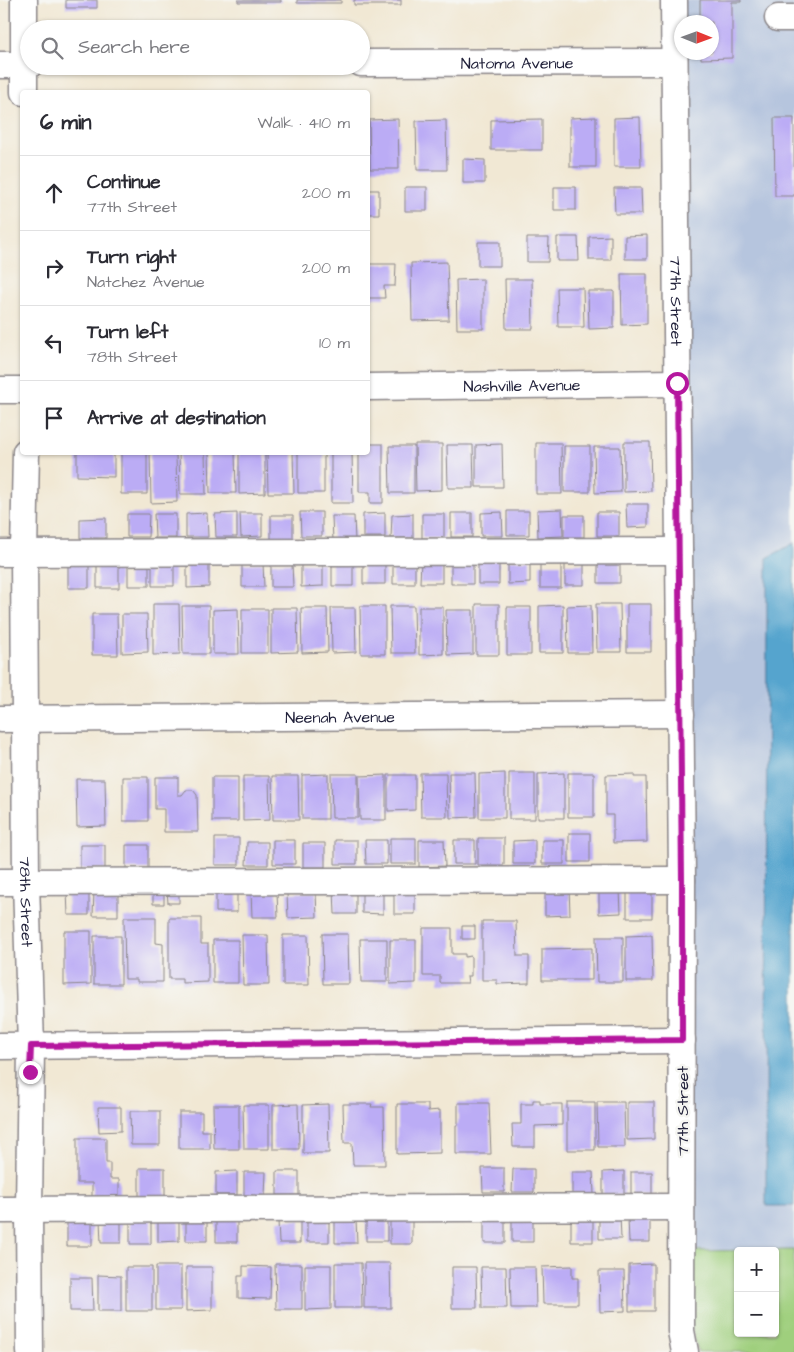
<!DOCTYPE html>
<meta charset="utf-8">
<style>
:root{--surface:#fff;--page:#f7f7f7;--text:#2b2b33;--muted:#7c7c81;--line:#e1e1e2}
body{margin:0;font-family:"Architects Daughter",sans-serif;background:var(--page);color:var(--text)}
.controls{position:absolute;right:15px;bottom:15px;display:grid;overflow:hidden;border-radius:5px;box-shadow:0 1px 4px #0004}
.controls button{width:45px;height:45px;display:grid;place-items:center;padding:0;border:0;border-bottom:1px solid var(--line);background:var(--surface);color:var(--text);font:25px sans-serif}
.compass{position:absolute;left:674px;top:15px;width:45px;height:45px;border-radius:50%;background:var(--surface);box-shadow:0 1px 4px #0004;rotate:91deg}
.stop{position:absolute;width:15px;height:15px;margin:-11px;border:4px solid #b5179e;border-radius:50%;background:#fff}
.stop.end{background:#b5179e;border-color:#fff;box-shadow:0 1px 5px #0008}
.list{margin:0;padding:0;list-style:none}
h2{display:flex;justify-content:space-between;align-items:center;height:65px;margin:0;padding:0 20px;font-size:21px}
h2 small{font-size:16px;font-weight:400;color:var(--muted)}
.list li{display:grid;grid-template-columns:32px 1fr auto;gap:15px;align-items:center;box-sizing:border-box;height:75px;padding:0 20px;border-top:1px solid var(--line)}
.list b{display:block;font-size:19px;white-space:nowrap}
.list p{margin:0;font-size:16px;white-space:nowrap;color:var(--muted)}
.list em{font-size:16px;font-style:normal;color:var(--muted)}
.icon{flex:none;width:28px;height:28px;fill:none;stroke:currentColor;stroke-width:2;stroke-linecap:round;stroke-linejoin:round}
.map{position:relative;flex:none;width:794px;height:1352px;overflow:hidden}
.search{position:absolute;background:var(--surface);box-shadow:0 1px 4px #0004;left:20px;top:20px;width:350px;height:55px;display:flex;align-items:center;gap:12px;box-sizing:border-box;padding:0 18px;border-radius:28px;color:var(--muted);font-size:19px}
.panel{position:absolute;background:var(--surface);box-shadow:0 1px 4px #0004;left:20px;top:90px;width:350px;height:365px;border-radius:5px}
.map>svg:first-child{display:block}
.industrial{fill:#b6c5de;fill-rule:evenodd}
.green{fill:#9fcf7d;stroke:#60785c;fill-rule:evenodd}
.water{fill:#54a4ce;stroke:#3b6384}
.building{fill:#bbacf5}
.lines{fill:none;stroke-linecap:round;stroke-linejoin:round}
.minor-casing{stroke:#8a8588;stroke-width:29}
.minor{stroke:#fff;stroke-width:26}
.route{stroke:#b5179e;stroke-width:6}
.labels{text-anchor:middle;stroke-width:5;stroke-linejoin:round;paint-order:stroke}
.street-label{font-size:16px;fill:#22223b;stroke:#f6f6f2}
</style>
<div class="map">
<svg width="794" height="1352" viewBox="0 0 794 1352">
<rect width="100%" height="100%" fill="#f6f6f2"/>
<filter id="ink" filterUnits="userSpaceOnUse"><feTurbulence type="fractalNoise" baseFrequency=".02" numOctaves="2"/><feDisplacementMap in="SourceGraphic" scale="10" xChannelSelector="R" yChannelSelector="G"/><feConvolveMatrix kernelMatrix="1 2 1 2 8 2 1 2 1" color-interpolation-filters="sRGB"/></filter>
<filter id="wash" filterUnits="userSpaceOnUse"><feTurbulence type="fractalNoise" baseFrequency=".0096" numOctaves="4" result="noise"/><feDisplacementMap in="SourceGraphic" scale="20" xChannelSelector="R" yChannelSelector="G"/><feGaussianBlur stdDeviation="1.12" result="paint"/><feColorMatrix in="noise" values="0 0 0 0 0 0 0 0 0 0 0 0 0 0 0 0 0 1.4 0 .05"/><feComposite in="paint" operator="in"/></filter>
<g filter="url(#wash)">
<rect width="100%" height="100%" fill="#f1e8d4"/>
<path class="industrial" d="M680,0H794V1250L689,1251ZM682,22H712V52H682Z"/>
<path class="green" d="M794,1250V1352H698L690,1321L689,1251ZM738,1251H775V1333H738Z"/>
<path class="water" d="M794,543V1206H766L767,558Z"/>
<g id="blocks">
<path class="building" d="M66,0H97V8H66Z
M238,0H281V2H238Z
M297,0H341V3H297Z
M354,0H401V5H354Z
M700,0H741V2H732V58L701,59V52H712V22H700Z
M596,117V167H570V118Z
M640,117L641,167H614V118Z
M774,118H794V196H775Z
M398,119L399,169H370L369,120Z
M542,119V150H491V120Z
M446,120L447,170H417L416,121Z
M463,159L485,160V183H463Z
M405,187H427V211H405Z
M554,187H576V210H554Z
M614,188H641L642,214H615Z
M368,190H379V214H368Z
M647,235V259H625V236Z
M611,236V260H589V237Z
M557,237H578L579,261H557Z
M527,238H549L548,262H527Z
M478,242H500V266H478Z
M447,262L449,320L412,321L411,263Z
M368,264H396L395,286H384L385,298H368Z
M621,274H647V324L622,325Z
M483,279V329H457L456,280Z
M505,279H532L533,329H506Z
M557,288H583L584,327H558Z
M588,291H614V328L589,329Z
M624,442H650L651,491L624,492Z
M536,443H561L562,494H536Z
M368,444H383V503H370V492H359V452H368Z
M415,444H442V490L416,491Z
M502,444L503,487H476V445Z
M447,445H473L474,488H448Z
M389,446H414V493H390Z
M564,446H590V492H564Z
M594,447H620L621,492L595,493Z
M77,452H114V477L77,476Z
M121,452H147V494H121Z
M150,452H176L177,502L151,503Z
M179,452H205L206,494H180Z
M209,452H235L236,493H210Z
M239,452H265V493L239,494Z
M267,452H293L294,493H268Z
M298,452H324V493H298Z
M331,452H352L353,503H331Z
M626,504H648V527L627,528Z
M562,509L563,536L538,537L537,510Z
M507,511H529V535H507Z
M300,512H322V536H301Z
M502,512L503,536H481V513Z
M597,512H619V536H597Z
M207,513L208,537H186V514Z
M237,513V537H216L215,514Z
M240,513H262V536L241,537Z
M385,513V537H363V514Z
M451,513H472V537H451Z
M127,514H149L148,537H127Z
M154,514H176V538H155Z
M413,514V538H391L392,515Z
M422,514H444V538H422Z
M271,515H293V539H271Z
M564,515H584V537H564Z
M332,516H354L355,541H333Z
M106,518V538H80V519Z
M598,559H620V583H598Z
M393,560H415V584H393Z
M421,560H442V583H420Z
M451,560H473V584H451Z
M478,560L499,561V584H478Z
M508,560H530V583L508,584Z
M363,561H385V584H363Z
M128,562H149V586H128Z
M174,562V586H152V563Z
M332,562H353V586H332Z
M263,563L264,587H242V564Z
M271,563H292L293,587H271Z
M301,563H323V586L301,587Z
M68,564H89V588H68Z
M119,564V588H97V565Z
M187,564H209V587L187,588Z
M540,564H561V588H540Z
M565,564H584V585H565Z
M153,604H179L180,654L153,655Z
M476,604H499V655H476Z
M596,604H620L621,652H597Z
M627,604H651V652H627Z
M563,605V653H539V606Z
M591,605L592,653H568L567,606Z
M182,606H209V654H183Z
M360,606H385V654H361Z
M390,606H414L415,653H391Z
M419,607H443V654L419,655Z
M507,607H531V655H507Z
M271,608H297L298,652L271,653Z
M301,608H327L328,652L302,653Z
M331,608H355L356,652L332,653Z
M238,609L239,654H213V610Z
M242,609H268V653H242Z
M446,610H473V654L447,655Z
M92,614H117L118,655H92Z
M122,614H147L148,652L122,653Z
M420,773H446L447,817H421Z
M449,773H475L476,817L450,818Z
M505,773V818H479V774Z
M509,773H535V819H509Z
M564,773V818H538V774Z
M568,773H594V817H568Z
M328,774V819H302V775Z
M331,774H358V818H332Z
M634,774V777H646L647,842L613,843V815H606V775Z
M386,775V820H360L359,776Z
M388,775H415V810L388,811Z
M243,776H269L270,820L243,821Z
M272,776H298L299,820H273Z
M123,777H148V821H123Z
M155,777H178V795H182L186,790H193L197,795L198,832H164V809H155Z
M212,777H238V821H212Z
M76,779H105L106,826L77,827Z
M569,833H590V862H569Z
M215,838H239V865H215Z
M390,838H416V864H390Z
M478,838H504V865H478Z
M273,840H295V864H273Z
M335,840H357V864H335Z
M365,840H387V864H366Z
M419,840H444L445,866L419,867Z
M454,840H475V864H454Z
M535,840V864H513V841Z
M542,840H564V864H542Z
M247,842H268V865H246Z
M303,843H325V867H303Z
M80,845H105V869H80Z
M126,845H148V869H126Z
M545,887H569L570,915L545,916Z
M216,888H237V912H216Z
M652,889V918H627V890Z
M334,890H356V914H335Z
M362,890H383V914L362,913Z
M394,890H415V914H394Z
M599,890H620L621,913L599,914Z
M67,891H89V915H68Z
M94,891H118V916H93Z
M153,891H164V904H153Z
M167,891H179V903H168Z
M251,892H277L278,917H252Z
M316,892L317,917L288,918L287,893Z
M124,917H156V943L163,944V982H137V979H125Z
M169,918H201V944H208V982L182,983V979H169Z
M482,921H516L517,956H529V983L497,984V980H482Z
M462,926H475V939H462Z
M423,928H452V954H465V957L471,956V976H467L468,983H440V976H423Z
M64,931H91V984L64,985Z
M322,934H348L349,984H323Z
M242,935H268L269,985H243Z
M283,935H308L309,985H283Z
M652,935L653,981H626V936Z
M94,936H121V984H94Z
M596,937H623V982H597Z
M360,939H387V982H361Z
M213,940H238V983H213Z
M390,940H416V983L390,984Z
M592,948V980H542V949Z
M533,1100H540V1104H562V1125L535,1126V1147H513L512,1124H521V1104H533Z
M567,1102H595V1150H567Z
M597,1102H624L625,1147H598Z
M627,1102H654V1139L627,1140Z
M458,1103H489L491,1154H456V1125H458Z
M298,1104L299,1149H273V1105Z
M328,1104L329,1153H303V1105Z
M343,1104H372L371,1107H384L385,1165H353L352,1143H344Z
M397,1104H428V1111L440,1110V1153L397,1154Z
M213,1105H239V1149H214Z
M243,1105H269V1149H244Z
M98,1107H121V1131L99,1132Z
M130,1111H160V1145H131Z
M179,1112H202V1131H210V1149H179Z
M77,1138H106V1163H110V1179H119V1199L92,1198V1183H77Z
M139,1168H165V1197H139Z
M482,1168H504V1192H483Z
M513,1169H534V1192H512Z
M237,1171V1195H216V1172Z
M277,1171H299V1195H277Z
M624,1171V1195H603V1172Z
M244,1172H266L265,1196L244,1195Z
M572,1172H593L594,1195L572,1196Z
M631,1172H652V1196L631,1195Z
M620,1215L621,1239H599V1216Z
M186,1218H207V1241H186Z
M307,1218H329V1242H307Z
M366,1218H387V1241H366Z
M593,1218V1242H571V1219Z
M628,1218H650V1242H629Z
M216,1219H237V1242H216Z
M335,1219H356L357,1243H335Z
M484,1219H505V1243H484Z
M512,1219H533V1242H512Z
M67,1220H92V1246H67Z
M100,1220H121V1243H101Z
M151,1220V1244H130V1221Z
M158,1220H179V1241L158,1242Z
M278,1220H300V1243H279Z
M390,1220H412V1244H390Z
M335,1263H361L362,1308H335Z
M364,1263H390L391,1308H364Z
M275,1264H302V1309H276Z
M654,1264V1311H629V1265Z
M305,1265H331V1309L305,1310Z
M156,1266H181V1310H156Z
M243,1266L271,1267L270,1299L238,1298V1276H243Z
M572,1266V1278H578V1304H543L542,1267Z
M126,1267H152V1311H126Z
M186,1267H212V1310L186,1311Z
M452,1267H476L477,1308H452Z
M481,1267H506L507,1308H482Z
M510,1267H535L536,1308H511Z
M599,1271H624L625,1311L600,1312Z
M98,1275L121,1276V1311H98Z
M70,1278H92L93,1311H70Z"/>
</g>
</g>
<g filter="url(#ink)">
<use href="#blocks" fill-opacity="0" stroke="#8a8588" stroke-width="1"/>
<g class="lines">
<g class="minor-casing">
<g id="minor">
<path d="M24,0V92"/>
<path id="s1" d="M674,0L682,880L681,1331L685,1352"/>
<path d="M778,18H794"/>
<path id="s2" d="M361,63L674,62"/>
<path d="M0,65H29"/>
<path id="s3" d="M368,387L677,383"/>
<path d="M0,390H22"/>
<path id="s4" d="M26,452L24,553L26,882L31,1046L29,1210L30,1352"/>
<path d="M0,553L679,551"/>
<path id="s5" d="M0,719L681,714"/>
<path d="M0,882L682,880"/>
<path d="M0,1046L682,1040"/>
<path d="M0,1210L681,1207"/>
</g>
</g>
<use href="#minor" class="minor"/>
</g>
</g>
<g class="lines" filter="url(#ink)">
<path class="route" d="M30,1072L31,1046L682,1040V880L677,383"/>
</g>
<g class="labels">
<g class="street-label">
<text dy="6" stroke="none"><textPath href="#s2" startOffset="156">Natoma Avenue</textPath></text>
<text dy="6" stroke="none"><textPath href="#s1" startOffset="301">77th Street</textPath></text>
<text dy="6" stroke="none"><textPath href="#s3" startOffset="154">Nashville Avenue</textPath></text>
<text dy="6" stroke="none"><textPath href="#s5" startOffset="340">Neenah Avenue</textPath></text>
<text dy="6" stroke="none"><textPath href="#s4" startOffset="450">78th Street</textPath></text>
<text transform="translate(682 1111) rotate(-90)" y="6">77th Street</text>
</g>
</g>
</svg>
<div class="controls">
<button>+</button>
<button>−</button>
</div>
<svg class="compass" viewBox="-18 -18 36 36"><path d="M0-13l5 13h-10z" fill="#e53935"/><path d="M0 13l5-13h-10z" fill="#7c7c81"/></svg>
<div class="stop" style="left:677px;top:383px"></div>
<div class="stop end" style="left:30px;top:1072px"></div>
<div class="search"><svg class="icon" aria-label="search" viewBox="0 0 24 24"><circle cx="10" cy="10" r="6"/><path d="M15 15l6 6"/></svg>Search here</div>
<section class="panel">
<h2>6 min<small>Walk · 410 m</small></h2>
<ul class="list">
<li><svg class="icon" aria-label="ahead" viewBox="0 0 24 24"><path d="M12 20V5M6 11l6-6 6 6"/></svg><div><b>Continue</b><p>77th Street</p></div><em>200 m</em></li>
<li><svg class="icon" aria-label="right" viewBox="0 0 24 24"><path d="M7 20v-9h11M14 6l5 5-5 5"/></svg><div><b>Turn right</b><p>Natchez Avenue</p></div><em>200 m</em></li>
<li><svg class="icon" aria-label="left" viewBox="0 0 24 24"><path d="M17 20v-9H6M10 6l-5 5 5 5"/></svg><div><b>Turn left</b><p>78th Street</p></div><em>10 m</em></li>
<li><svg class="icon" aria-label="arrive" viewBox="0 0 24 24"><path d="M6 21V4h12l-3 4 3 4H6"/></svg><div><b>Arrive at destination</b></div></li>
</ul>
</section>
</div>
